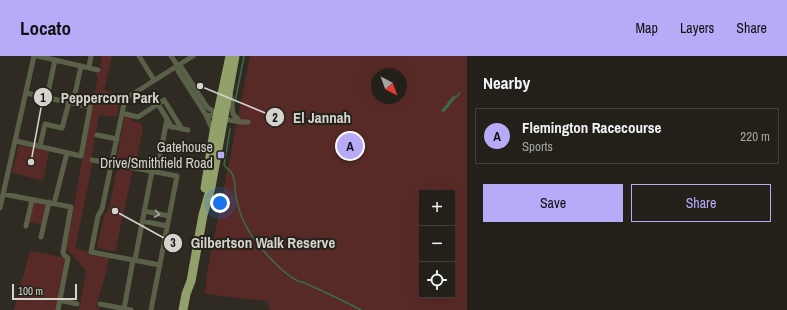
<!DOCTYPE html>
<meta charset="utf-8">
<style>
:root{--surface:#23201a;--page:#2f2d27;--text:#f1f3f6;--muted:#a3a3a2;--line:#403e39;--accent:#b7abf8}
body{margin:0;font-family:"Archivo Narrow",sans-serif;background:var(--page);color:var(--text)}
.controls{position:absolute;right:12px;bottom:12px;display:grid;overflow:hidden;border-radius:0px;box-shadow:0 4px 16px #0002}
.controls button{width:36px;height:36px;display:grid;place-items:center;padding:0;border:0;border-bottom:1px solid var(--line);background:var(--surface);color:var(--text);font:20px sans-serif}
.compass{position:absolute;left:371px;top:12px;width:36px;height:36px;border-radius:50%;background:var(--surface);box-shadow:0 4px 16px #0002;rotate:139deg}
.scale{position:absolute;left:12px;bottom:10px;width:65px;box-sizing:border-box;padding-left:4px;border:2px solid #d5d3cd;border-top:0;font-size:11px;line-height:14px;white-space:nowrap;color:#d5d3cd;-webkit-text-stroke:3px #25221a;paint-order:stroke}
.you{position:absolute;left:220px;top:147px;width:14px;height:14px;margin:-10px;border:3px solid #fff;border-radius:50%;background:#1a73e8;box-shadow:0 0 0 6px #1a73e833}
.badge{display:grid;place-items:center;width:26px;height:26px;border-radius:50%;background:var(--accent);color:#111;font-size:13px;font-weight:700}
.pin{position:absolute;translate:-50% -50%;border:2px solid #fff;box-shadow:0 1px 4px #0006}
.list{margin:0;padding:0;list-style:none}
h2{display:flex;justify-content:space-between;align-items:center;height:52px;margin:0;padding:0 16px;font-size:17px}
h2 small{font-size:13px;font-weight:400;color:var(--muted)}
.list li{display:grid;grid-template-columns:26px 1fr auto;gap:12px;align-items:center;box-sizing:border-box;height:56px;margin:0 8px 8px;padding:0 8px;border:1px solid var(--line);border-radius:0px}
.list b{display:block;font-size:15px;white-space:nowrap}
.list p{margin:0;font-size:13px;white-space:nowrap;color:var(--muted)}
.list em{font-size:13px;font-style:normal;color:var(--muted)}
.actions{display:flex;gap:8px;padding:12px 16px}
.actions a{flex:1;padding:9px 0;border:1px solid var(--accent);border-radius:0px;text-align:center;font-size:14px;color:var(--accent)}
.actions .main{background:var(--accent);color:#111}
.icon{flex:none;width:22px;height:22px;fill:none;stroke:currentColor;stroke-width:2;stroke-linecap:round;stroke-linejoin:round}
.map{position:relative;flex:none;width:467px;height:254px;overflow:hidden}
header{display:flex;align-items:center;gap:24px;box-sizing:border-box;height:56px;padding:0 20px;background:var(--accent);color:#111}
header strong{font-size:19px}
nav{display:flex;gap:22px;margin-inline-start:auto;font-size:14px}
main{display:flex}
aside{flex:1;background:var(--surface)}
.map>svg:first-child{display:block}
.green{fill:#582a27;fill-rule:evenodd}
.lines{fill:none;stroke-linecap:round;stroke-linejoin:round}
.stream{stroke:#396e48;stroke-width:1.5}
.minor{stroke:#5b6149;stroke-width:5}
.trunk{stroke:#92a069;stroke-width:9}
.oneway{stroke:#aaab9f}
.poi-dot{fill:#b7abf8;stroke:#25221a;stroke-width:1.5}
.labels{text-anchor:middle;stroke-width:4;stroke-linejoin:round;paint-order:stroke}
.poi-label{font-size:14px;fill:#d5d3cd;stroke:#25221a;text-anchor:end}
.leader{fill:none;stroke:#d5d3cd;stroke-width:1.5}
.callout-dot{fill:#d5d3cd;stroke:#25221a;stroke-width:1.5}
.mark-label{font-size:12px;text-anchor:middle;font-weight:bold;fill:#111}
.callout-label{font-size:15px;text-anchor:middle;font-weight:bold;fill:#d5d3cd;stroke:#25221a;stroke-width:4;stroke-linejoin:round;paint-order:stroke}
</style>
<header>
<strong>Locato</strong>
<nav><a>Map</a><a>Layers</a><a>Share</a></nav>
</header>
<main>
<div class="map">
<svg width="467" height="254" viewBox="0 0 467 254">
<rect width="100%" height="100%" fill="#2f2b23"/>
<path class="green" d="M102,0H112L104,34L115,37L114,43L120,46L117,61L99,59L92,99V110L75,192L89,196V199L109,202L107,213L96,251H99V254H79L86,215L69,195L66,194L92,49L98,22L96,19L97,16H100L102,11L100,10Z
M250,0H467V254H270L267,245L205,238L207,218ZM377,18H401V42H377ZM422,137H452V239H422Z
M125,60L133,62L132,65L140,67L143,72L136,107L116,104Z
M19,89L49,95L43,124L12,117Z
M119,111L133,113L115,196L97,192L101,172L105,158L109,152L117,114Z
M34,146L46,149L42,169L29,166Z
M30,195L66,202L57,254H14Z"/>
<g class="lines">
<path class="stream" d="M235,46L244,0
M442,55L454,40
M444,55L452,45L460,37
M230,73L224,109C227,113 232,115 233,120C235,124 235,130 235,135C237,147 240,159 246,170C254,186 281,217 298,225C301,226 306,227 309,229C327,237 344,245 361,254"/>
<path class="minor" d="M38,0L98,14
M139,0L154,24
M171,0L178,10V15L206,59L210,60L217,58
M178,10L182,12L207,51L217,58
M89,11L91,0
M231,40L233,58L240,66
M47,41L55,4
M73,47L81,10
M158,48L172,71
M122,57L138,61L164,44L182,73
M206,59L213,75
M224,63L240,66H248
M169,70L188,74
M97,79L117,83
M16,85L81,100L90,51L26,37
M40,90L45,68L62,72L69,46
M92,104L177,120L151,254
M157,116L167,63
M3,138L71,151L63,196L64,199L68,202L58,254
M54,148L67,97
M0,152L34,0
M144,155L169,160
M142,165L167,170
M26,170L32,144
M41,181L49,146
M135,204L152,115
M160,209L91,196L98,160L102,153L125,43L193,0
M60,244L77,248
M100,248L131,254
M124,253L133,204"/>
<path class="trunk" d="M205,132L214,76L230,0
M183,254L186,238L191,225L203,159L211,131L235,0"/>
</g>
<defs><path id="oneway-chevron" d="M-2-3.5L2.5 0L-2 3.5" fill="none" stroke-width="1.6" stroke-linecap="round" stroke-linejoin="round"/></defs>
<use class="oneway" href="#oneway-chevron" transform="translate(157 158) rotate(10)"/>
<rect class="poi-dot" x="217" y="95" width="8" height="8" rx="2"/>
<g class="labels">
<g class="poi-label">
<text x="213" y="96">Gatehouse<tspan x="213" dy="16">Drive/Smithfield Road</tspan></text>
</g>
</g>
<path class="leader" d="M31 106L43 41M200 30L275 61M115 155L173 187"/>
<g class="callout-dot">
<circle cx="31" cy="106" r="4"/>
<circle cx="200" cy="30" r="4"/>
<circle cx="115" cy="155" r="4"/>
<circle cx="43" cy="41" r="10"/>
<circle cx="275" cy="61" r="10"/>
<circle cx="173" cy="187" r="10"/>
</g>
<g class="mark-label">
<text x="43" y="46">1</text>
<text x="275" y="66">2</text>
<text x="173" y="191">3</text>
</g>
<g class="callout-label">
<text x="110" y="47">Peppercorn Park</text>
<text x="322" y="67">El Jannah</text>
<text x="263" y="192">Gilbertson Walk Reserve</text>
</g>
</svg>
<div class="controls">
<button>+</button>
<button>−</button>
<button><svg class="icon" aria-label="locate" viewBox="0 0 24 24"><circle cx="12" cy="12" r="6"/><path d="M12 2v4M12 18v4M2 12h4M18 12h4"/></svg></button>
</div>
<svg class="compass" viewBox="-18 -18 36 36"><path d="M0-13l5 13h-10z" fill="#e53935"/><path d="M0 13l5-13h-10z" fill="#a3a3a2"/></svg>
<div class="scale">100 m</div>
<div class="you"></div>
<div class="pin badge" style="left:350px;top:90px">A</div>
</div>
<aside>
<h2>Nearby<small></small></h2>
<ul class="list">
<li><span class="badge">A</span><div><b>Flemington Racecourse</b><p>Sports</p></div><em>220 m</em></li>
</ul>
<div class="actions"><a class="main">Save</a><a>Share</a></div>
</aside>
</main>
